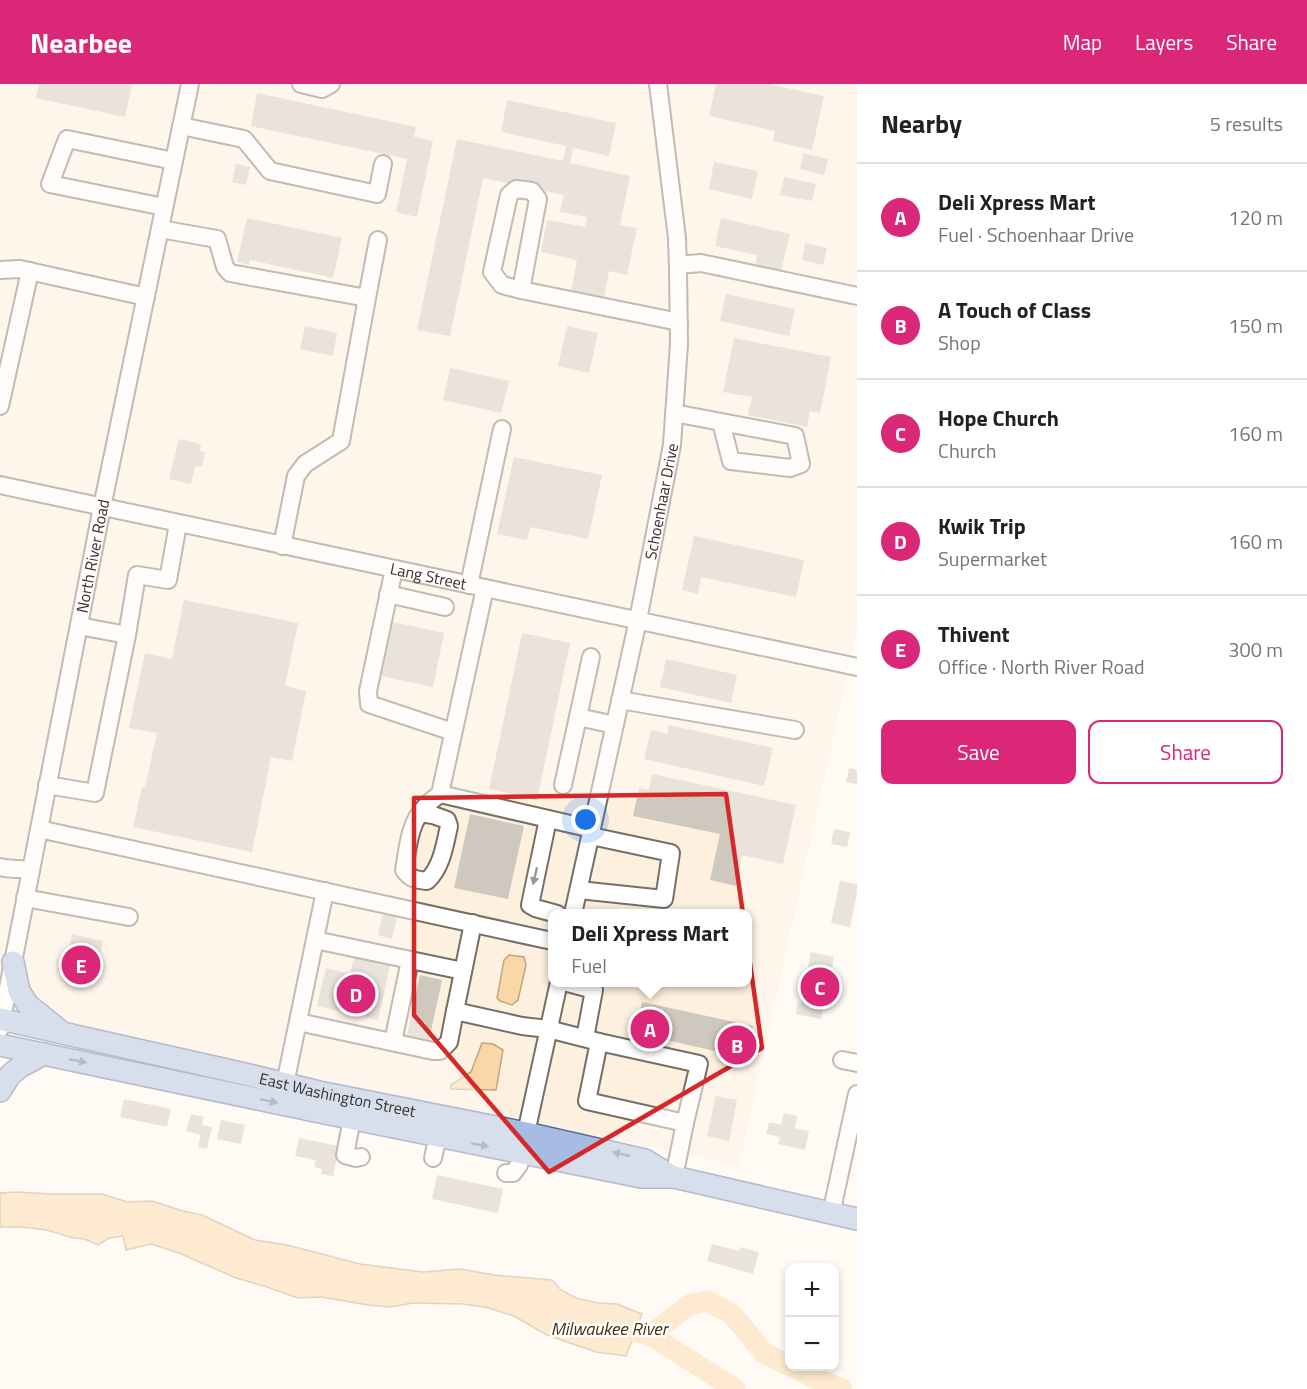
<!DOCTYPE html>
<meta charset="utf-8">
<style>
:root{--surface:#fff;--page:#f6f6f6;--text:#202124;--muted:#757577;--line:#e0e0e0;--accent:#db2777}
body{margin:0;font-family:"Titillium Web",sans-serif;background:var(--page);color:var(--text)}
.controls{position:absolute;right:18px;bottom:18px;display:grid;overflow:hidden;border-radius:12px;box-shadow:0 3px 9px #0003}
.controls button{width:54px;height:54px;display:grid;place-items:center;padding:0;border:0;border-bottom:2px solid var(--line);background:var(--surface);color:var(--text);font:30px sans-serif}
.you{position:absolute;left:586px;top:736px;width:21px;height:21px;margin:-15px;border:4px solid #fff;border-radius:50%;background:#1a73e8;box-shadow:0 0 0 9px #1a73e833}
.badge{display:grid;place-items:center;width:39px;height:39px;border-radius:50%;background:var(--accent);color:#fff;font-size:20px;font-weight:700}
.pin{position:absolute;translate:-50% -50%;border:3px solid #fff;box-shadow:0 2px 6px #0006}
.popup{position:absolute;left:548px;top:825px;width:204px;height:78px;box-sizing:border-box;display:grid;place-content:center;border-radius:12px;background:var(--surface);filter:drop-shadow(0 2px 4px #0005);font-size:20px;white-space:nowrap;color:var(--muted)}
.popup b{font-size:22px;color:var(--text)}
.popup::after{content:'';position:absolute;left:50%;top:100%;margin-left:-12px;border:12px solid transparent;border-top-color:var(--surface)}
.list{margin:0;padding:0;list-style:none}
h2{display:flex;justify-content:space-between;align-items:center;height:78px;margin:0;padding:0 24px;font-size:26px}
h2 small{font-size:20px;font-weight:400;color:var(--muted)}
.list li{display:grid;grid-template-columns:39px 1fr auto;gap:18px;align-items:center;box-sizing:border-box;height:108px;padding:0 24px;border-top:2px solid var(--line)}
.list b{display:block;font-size:22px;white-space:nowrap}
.list p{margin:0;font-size:20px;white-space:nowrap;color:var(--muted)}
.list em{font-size:20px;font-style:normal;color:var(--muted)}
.actions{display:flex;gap:12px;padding:18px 24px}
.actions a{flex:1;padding:14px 0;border:2px solid var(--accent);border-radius:12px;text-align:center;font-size:21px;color:var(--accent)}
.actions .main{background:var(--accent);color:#fff}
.map{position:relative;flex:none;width:857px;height:1305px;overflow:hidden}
header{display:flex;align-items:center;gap:36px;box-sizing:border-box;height:84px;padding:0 30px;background:var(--accent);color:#fff}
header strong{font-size:28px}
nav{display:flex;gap:33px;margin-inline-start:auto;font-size:21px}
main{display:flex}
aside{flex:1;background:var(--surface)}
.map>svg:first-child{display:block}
.built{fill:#fdf0df;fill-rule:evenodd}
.water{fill:#fad7a7;stroke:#bfa583;stroke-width:1.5}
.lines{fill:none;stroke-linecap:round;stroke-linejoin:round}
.river{stroke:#fad7a7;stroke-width:21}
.building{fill:#cfc8be}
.minor-casing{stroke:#766f66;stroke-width:20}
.major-casing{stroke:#576f97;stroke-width:24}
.minor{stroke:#fff;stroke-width:16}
.major{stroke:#a6bce3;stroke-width:21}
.oneway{fill:#9a9896}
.oneway2{fill:#67707f}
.marked{fill:none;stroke:#d62828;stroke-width:4.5;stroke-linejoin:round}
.labels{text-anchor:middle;stroke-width:5;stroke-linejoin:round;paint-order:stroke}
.street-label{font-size:16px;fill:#34312e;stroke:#fff}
.water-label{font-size:18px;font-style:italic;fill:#48300b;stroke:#fff}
</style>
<header>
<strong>Nearbee</strong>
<nav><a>Map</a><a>Layers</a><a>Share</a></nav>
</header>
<main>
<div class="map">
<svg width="857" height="1305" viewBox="0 0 857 1305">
<rect width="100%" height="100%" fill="#fffaf4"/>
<path class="built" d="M0,0H857V546L739,1081L0,933ZM552,830H748V898H552Z"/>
<path class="water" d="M509,871L524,873L526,881L518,916L512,921L500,917L497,914L504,876Z
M482,959L493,960L503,966L496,1006L451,1005V1001L471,988Z
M16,1108L52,1110H102L127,1118L152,1117L183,1127L202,1131L255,1156L287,1161L360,1180L423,1188L461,1185L494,1191L552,1196L561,1206L576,1214L598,1219L617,1220L642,1230L626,1272L596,1268L547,1251L514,1232L485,1223L463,1220L413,1219L390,1223L368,1221L321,1213L298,1214L267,1203L236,1194L179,1169L151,1160L126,1166L123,1152L109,1154L98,1161L85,1155L73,1154L47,1146L22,1143H0V1109Z"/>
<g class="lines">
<path class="river" d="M609,1240L650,1251L735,1305
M650,1251L689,1221L707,1217L732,1230L764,1269L790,1282
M791,1282L815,1294L842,1305"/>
</g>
<path class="building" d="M39,0H127L132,1L125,33L36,14Z
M716,0H768L824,12L812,66L773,57L775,47L709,32Z
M257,9L416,43L414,53L433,57L417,133L396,128L407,75L251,42Z
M507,16L616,39L609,72L573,64L570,79L630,92L620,141L637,144L627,191L609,187L603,219L570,212L577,176L541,168L547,136L585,143L587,133L560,128L564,111L483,94L450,252L417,246L457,55L563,77L566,62L501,48Z
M803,69L828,75L824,91L800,85Z
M714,78L758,87L752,115L709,105Z
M236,80L250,83L246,101L232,98Z
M784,93L816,100L812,117L780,111Z
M247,134L342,154L333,194L250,176L249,181L237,178Z
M721,134L790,150L781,187L755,182L757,171L715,162Z
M805,159L827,164L823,181L802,176Z
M726,210L795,225L789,252L720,237Z
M305,242L337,249L333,272L300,265Z
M567,242L598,249L589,289L558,282Z
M734,254L831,273L820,329L810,327L807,343L748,331L752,313L723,308Z
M450,284L509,297L501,329L443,316Z
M179,355L201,360L200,367L205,368L202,383L195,382L191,400L169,395Z
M514,373L602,391L588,455L530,443L527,456L497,450Z
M694,452L804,476L796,513L701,493L698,510L682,506Z
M184,516L298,539L285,602L306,607L292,677L271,673L252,768L133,743L142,703H145L157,649L129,644L145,569L172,575Z
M392,538L444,549L433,603L381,592Z
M522,549L570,559L537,716L489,705Z
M666,575L737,591L731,619L660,603Z
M669,641L773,664L764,702L644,675L651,646L667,650Z
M849,684L857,686V700L846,698Z
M652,690L796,721L783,780L742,771L736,802L710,796L720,750L633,732L639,704L649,706Z
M470,730L524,742L508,815L454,804Z
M834,745L850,748L847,763L831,760Z
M840,797L857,800V808L850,843L831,839Z
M384,824L398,827L392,855L378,851Z
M72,850L103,857L94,897L68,892L73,866L69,865Z
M811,868L834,873L830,895L837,897L834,910L827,909L821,935L796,930L798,918L801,919Z
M354,873L390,881L378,936L317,922L326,884L350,890Z
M420,891L442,896L428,961L406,956Z
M642,918L753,942L746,974L635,949Z
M716,1012L737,1016L729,1057L707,1052Z
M124,1015L171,1025L167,1043L120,1033Z
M784,1029L797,1032L795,1044L809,1047L805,1066L778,1060L780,1053L766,1050L769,1038L781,1041Z
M191,1030L204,1033L202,1041L212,1043L207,1065L198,1063L201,1051L186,1047Z
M221,1036L245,1041L241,1060L217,1055Z
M299,1054L339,1062L333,1092L321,1090L322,1085L314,1083L316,1076L295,1072Z
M437,1091L503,1105L498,1129L432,1115Z
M712,1160L739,1167L740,1163L759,1168L753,1190L707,1177Z"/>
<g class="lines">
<g class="minor-casing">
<g id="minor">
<path d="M301,0L322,5L331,0"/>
<path d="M181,42L244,55L270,87L377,110L383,80"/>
<path d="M164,123L50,100L67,55L174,77"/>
<path d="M160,145L217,155L225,183L230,189L367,214L341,357L305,380L296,392L282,462"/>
<path d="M678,181L701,179L857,212"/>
<path d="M0,186L20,185L146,213"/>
<path d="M521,206L502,201L492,188L509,111L516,105L532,107L538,115L521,206L679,238"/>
<path d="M367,214L378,156"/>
<path d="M0,322L30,187"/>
<path d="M674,329L795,352L801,380L790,384L731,377L721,338"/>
<path id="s1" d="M0,401L857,583"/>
<path d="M394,485L368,607L369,620L453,648"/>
<path d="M469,501L502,345"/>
<path d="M485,504L440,710L592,745"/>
<path d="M388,510L445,523"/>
<path d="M79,542L127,551L137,491L168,496L178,440"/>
<path d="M620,616L795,646"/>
<path d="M578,633L591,573"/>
<path d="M47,701L95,709L127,551"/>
<path d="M563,701L578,633L615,641"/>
<path d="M420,729L433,731L447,736L449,742C445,760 442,783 427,797C417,796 410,795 404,786C408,764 409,739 425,723C429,718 435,714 440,710"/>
<path d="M548,735L530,821L535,824L557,830"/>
<path d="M39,745L552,857"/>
<path d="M0,783C11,786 20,784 31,786"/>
<path d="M579,806L664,815L671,769L591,752"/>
<path d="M25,814L129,833"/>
<path id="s2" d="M573,830L638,536L672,361L679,260L678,186L677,154L658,0"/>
<path d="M315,856L463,887"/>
<path d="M564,898L594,906L585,954"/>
<path d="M455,927L473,839"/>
<path d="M298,938L433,967H440L449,958L455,927L522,942L548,945L599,958L587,1017L685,1039L674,1093"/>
<path id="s3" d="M0,945L102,423L190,0"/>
<path d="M393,958L410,876"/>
<path d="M599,958L699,980L685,1039"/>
<path d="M842,976L857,979"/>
<path d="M285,1000L325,807"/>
<path d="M354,1025L345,1071L356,1074L361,1073"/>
<path d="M433,1074L440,1043"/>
<path d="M506,1089H513L519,1081L559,898"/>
<path d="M831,1130L857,1010"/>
</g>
</g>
<g class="major-casing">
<g id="major">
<path d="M13,878L19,907L28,921L59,946"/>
<path id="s4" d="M0,935L245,990L319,1008L526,1049L645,1076L673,1093"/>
<path d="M0,961L315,1027L641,1093H674L857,1135"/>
<path d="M0,1007L10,991L21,982L44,970"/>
</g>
</g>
<use href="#minor" class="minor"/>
<use href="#major" class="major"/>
</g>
<defs><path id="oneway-solid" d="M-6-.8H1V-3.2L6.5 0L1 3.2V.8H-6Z" transform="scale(1.5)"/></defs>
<use class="oneway" href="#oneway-solid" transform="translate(535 792) rotate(103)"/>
<g class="oneway2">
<use href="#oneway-solid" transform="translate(78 977) rotate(11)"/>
<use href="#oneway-solid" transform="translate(269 1017) rotate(12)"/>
<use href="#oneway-solid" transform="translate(480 1061) rotate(11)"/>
<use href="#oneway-solid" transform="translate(621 1070) rotate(-167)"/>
</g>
<path d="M0 0H857V1305H0ZM726,710L762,964L549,1088L414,931V714Z" fill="#fffaf4" fill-opacity=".55" fill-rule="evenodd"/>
<path class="marked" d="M726,710L762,964L549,1088L414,931V714Z"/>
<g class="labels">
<g class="street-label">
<text dy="6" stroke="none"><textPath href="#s2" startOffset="422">Schoenhaar Drive</textPath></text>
<text dy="6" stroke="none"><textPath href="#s3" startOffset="482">North River Road</textPath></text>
<text dy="6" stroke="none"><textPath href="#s1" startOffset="438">Lang Street</textPath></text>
<text dy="6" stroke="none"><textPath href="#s4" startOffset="346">East Washington Street</textPath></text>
</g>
<g class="water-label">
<text x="609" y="1251">Milwaukee River</text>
</g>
</g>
</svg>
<div class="controls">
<button>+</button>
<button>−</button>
</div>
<div class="you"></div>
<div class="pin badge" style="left:650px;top:945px">A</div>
<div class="popup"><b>Deli Xpress Mart</b>Fuel</div>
<div class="pin badge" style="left:737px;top:961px">B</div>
<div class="pin badge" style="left:820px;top:903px">C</div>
<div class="pin badge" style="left:356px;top:910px">D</div>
<div class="pin badge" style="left:81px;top:881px">E</div>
</div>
<aside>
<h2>Nearby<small>5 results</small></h2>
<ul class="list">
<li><span class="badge">A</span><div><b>Deli Xpress Mart</b><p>Fuel · Schoenhaar Drive</p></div><em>120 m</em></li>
<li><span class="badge">B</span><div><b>A Touch of Class</b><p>Shop</p></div><em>150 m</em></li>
<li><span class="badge">C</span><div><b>Hope Church</b><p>Church</p></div><em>160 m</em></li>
<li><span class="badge">D</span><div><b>Kwik Trip</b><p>Supermarket</p></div><em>160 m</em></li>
<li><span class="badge">E</span><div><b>Thivent</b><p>Office · North River Road</p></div><em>300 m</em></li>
</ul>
<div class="actions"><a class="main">Save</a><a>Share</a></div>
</aside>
</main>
